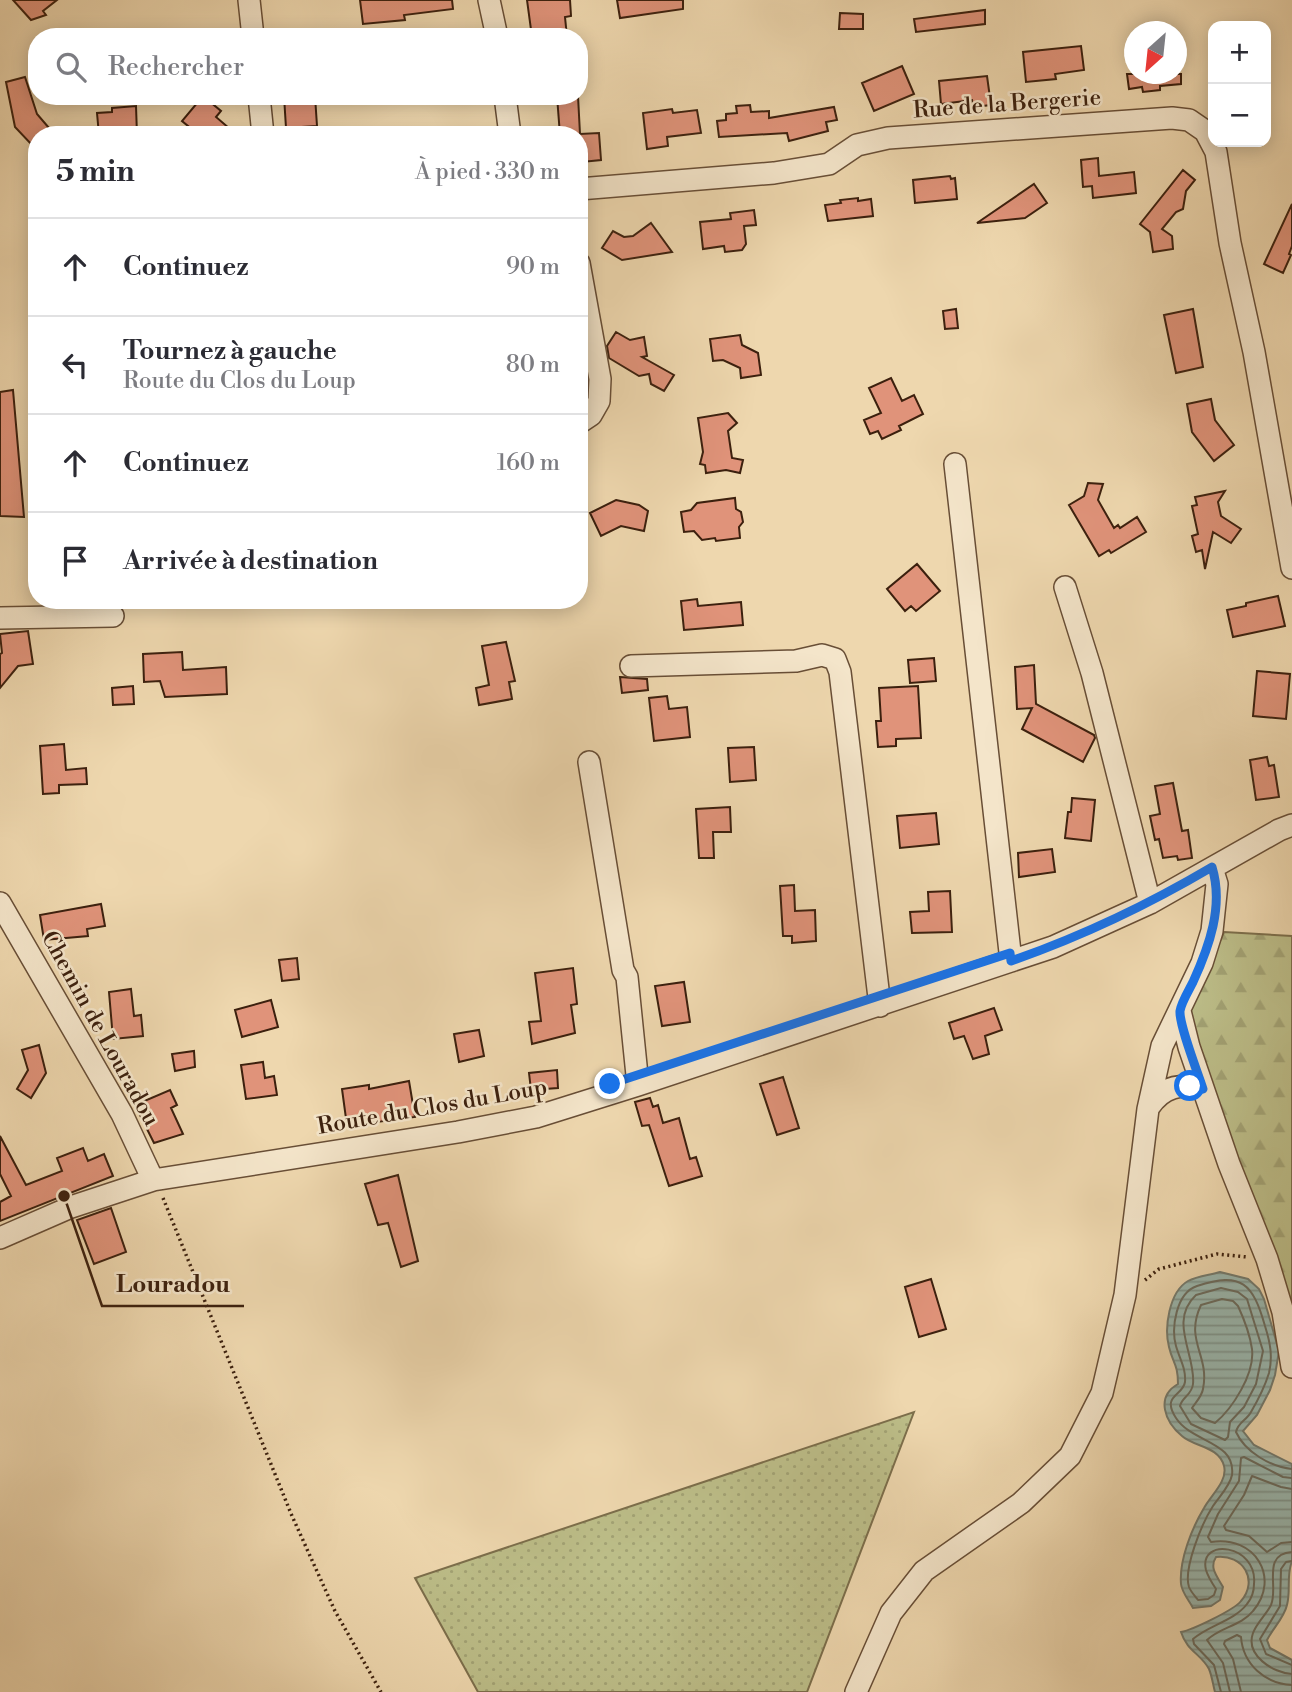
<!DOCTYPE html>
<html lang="fr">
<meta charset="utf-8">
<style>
:root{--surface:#fff;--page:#f7f7f7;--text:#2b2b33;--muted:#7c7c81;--line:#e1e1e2}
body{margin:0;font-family:"Libre Bodoni",serif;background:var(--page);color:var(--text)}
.controls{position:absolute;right:21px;top:21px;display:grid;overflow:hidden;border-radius:14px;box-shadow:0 4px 18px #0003}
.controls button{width:63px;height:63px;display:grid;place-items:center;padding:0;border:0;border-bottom:2px solid var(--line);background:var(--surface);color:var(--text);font:35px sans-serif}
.compass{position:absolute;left:1124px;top:21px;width:63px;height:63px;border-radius:50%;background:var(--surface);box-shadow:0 4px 18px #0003;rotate:207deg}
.stop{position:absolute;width:21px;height:21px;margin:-16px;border:5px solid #1a73e8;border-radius:50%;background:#fff}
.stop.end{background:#1a73e8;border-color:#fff;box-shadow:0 2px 7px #0008}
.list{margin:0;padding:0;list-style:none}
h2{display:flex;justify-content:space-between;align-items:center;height:91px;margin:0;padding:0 28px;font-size:30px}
h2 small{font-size:23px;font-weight:400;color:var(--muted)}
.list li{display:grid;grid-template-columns:46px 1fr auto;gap:21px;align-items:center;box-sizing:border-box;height:98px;padding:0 28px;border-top:2px solid var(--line)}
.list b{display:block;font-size:26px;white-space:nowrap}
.list p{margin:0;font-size:23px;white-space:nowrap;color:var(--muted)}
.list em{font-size:23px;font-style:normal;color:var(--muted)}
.icon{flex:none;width:38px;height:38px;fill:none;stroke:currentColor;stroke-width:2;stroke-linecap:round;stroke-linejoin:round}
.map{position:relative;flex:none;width:1292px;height:1692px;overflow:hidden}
.search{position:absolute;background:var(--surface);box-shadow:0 4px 18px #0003;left:28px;top:28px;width:560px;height:77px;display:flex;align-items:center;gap:18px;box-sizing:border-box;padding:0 24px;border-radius:28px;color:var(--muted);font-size:26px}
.panel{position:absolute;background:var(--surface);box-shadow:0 4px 18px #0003;left:28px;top:126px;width:560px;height:483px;border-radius:28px}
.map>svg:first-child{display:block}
.grass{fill:url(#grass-dots);stroke:#7c6e4b;stroke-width:2}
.forest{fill:url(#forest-firs);stroke:#7c6e4b;stroke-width:2}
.water{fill:url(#water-rules);stroke:#747b6f;stroke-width:2}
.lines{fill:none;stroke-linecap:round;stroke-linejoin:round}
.shore{stroke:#6b6c5f;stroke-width:2}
.building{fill:#e0937a;stroke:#3c200e;stroke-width:2}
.minor-casing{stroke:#684e36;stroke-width:24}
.path{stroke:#3c200e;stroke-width:3.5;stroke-dasharray:2 3.5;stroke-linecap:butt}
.minor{stroke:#f4e5ca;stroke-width:21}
.route{stroke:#1a73e8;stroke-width:9}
.labels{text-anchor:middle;stroke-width:5;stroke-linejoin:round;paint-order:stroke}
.street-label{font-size:23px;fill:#3c200e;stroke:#f4e5ca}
.leader{fill:none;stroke:#3c200e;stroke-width:2.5}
.callout-dot{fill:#3c200e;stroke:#f4e5ca;stroke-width:2.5}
.callout-label{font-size:24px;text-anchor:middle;font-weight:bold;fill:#3c200e;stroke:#f4e5ca;stroke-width:5;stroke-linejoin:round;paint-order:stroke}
</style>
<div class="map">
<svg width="1292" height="1692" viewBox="0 0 1292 1692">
<defs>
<pattern id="grass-dots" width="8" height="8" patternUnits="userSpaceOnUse" patternTransform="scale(1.75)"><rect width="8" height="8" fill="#bcbd88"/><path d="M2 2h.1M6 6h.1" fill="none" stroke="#a2a274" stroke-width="1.8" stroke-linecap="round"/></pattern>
<pattern id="forest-firs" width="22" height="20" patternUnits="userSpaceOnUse" patternTransform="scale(1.75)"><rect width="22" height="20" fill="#bcbd88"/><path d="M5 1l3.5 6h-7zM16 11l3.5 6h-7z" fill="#a2a274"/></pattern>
<pattern id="water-rules" width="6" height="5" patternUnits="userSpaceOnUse" patternTransform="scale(1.75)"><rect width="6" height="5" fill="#9ab8b0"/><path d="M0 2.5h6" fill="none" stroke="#7f958e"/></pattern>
</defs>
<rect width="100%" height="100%" fill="#eed7ae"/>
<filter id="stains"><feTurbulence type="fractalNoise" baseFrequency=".00286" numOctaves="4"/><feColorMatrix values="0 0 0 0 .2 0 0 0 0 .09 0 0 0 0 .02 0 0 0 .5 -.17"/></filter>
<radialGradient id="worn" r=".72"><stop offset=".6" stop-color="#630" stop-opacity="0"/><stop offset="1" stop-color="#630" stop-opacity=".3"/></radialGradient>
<path class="grass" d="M914,1412L807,1692H478L415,1578Z"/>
<path class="forest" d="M1224,932L1292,936V1316L1185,1021Z"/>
<path class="water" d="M1220,1272L1248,1279L1259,1289L1264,1299L1279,1351L1275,1375L1270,1390L1257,1415L1243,1431L1254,1445L1292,1464V1561C1286,1576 1291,1590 1287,1605C1284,1618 1273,1628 1267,1640L1270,1648L1292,1660V1692H1215C1213,1685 1212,1676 1209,1669C1201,1654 1187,1651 1181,1632C1192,1630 1234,1610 1241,1601C1259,1580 1243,1554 1216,1557C1209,1568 1217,1576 1223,1587L1220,1600L1211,1606L1193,1608C1189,1600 1182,1593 1181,1584C1179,1560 1192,1528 1204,1508C1211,1495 1228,1481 1224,1466C1219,1446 1194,1447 1182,1436C1165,1422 1155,1397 1178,1384C1178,1364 1173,1364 1169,1347C1164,1328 1169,1292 1188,1281C1197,1276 1210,1275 1220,1272Z"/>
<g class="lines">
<path class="shore" d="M1221,1288L1238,1292L1247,1299L1263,1351L1256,1384L1244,1407L1230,1422L1228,1437L1225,1440L1191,1424L1180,1406C1182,1397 1192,1395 1193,1384C1196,1355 1168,1321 1196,1295Z
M1222,1299L1233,1301L1238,1306C1244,1319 1250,1335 1252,1349C1255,1374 1232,1409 1215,1423L1201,1418L1192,1408C1196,1402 1202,1396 1203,1389C1210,1355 1184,1341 1201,1305Z
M1292,1489L1281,1487L1252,1476L1244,1495L1224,1526L1226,1530L1249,1536L1267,1552L1281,1543L1292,1542
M1292,1552C1261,1554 1279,1587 1271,1605C1266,1615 1257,1622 1253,1633C1245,1655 1273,1673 1292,1674
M1292,1561L1286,1562L1281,1569L1280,1606L1260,1639L1266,1654L1292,1665
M1221,1692L1214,1665L1194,1644L1193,1639C1209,1625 1234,1621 1247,1604C1252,1598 1254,1592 1254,1584C1258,1544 1198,1537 1206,1570C1208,1577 1212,1583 1216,1589L1214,1595L1208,1599L1198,1600C1195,1596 1191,1592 1189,1587C1183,1569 1202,1523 1213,1506C1219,1497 1230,1486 1232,1475C1236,1441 1192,1443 1176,1418C1161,1395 1183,1396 1185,1382C1186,1368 1180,1360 1176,1346C1171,1328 1176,1293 1197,1286C1242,1271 1253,1284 1265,1326C1270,1342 1273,1356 1269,1373C1265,1386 1258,1400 1251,1412C1247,1420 1238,1422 1236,1432C1245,1452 1271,1467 1292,1469
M1230,1692L1223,1663L1207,1640C1220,1627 1241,1626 1253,1611C1281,1578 1255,1535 1211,1542L1208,1537L1218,1514L1239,1481L1241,1458L1244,1457L1283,1477L1292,1478
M1241,1692L1233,1659L1224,1644L1225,1641L1237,1635L1241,1637C1243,1664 1265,1684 1292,1685"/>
</g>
<path class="building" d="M13,0H57L43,11L46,15L31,20Z
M360,0H452L453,9L404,15L405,20L363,24Z
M527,0H570L571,16L565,17L567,37H532Z
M617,0H683V9L620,18Z
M985,10V24L916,32L914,19Z
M840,13L863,14V29H839Z
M1081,46L1084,70L1055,74L1056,79L1026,82L1023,52Z
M902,66L914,94L874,111L862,83Z
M1127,74H1181V84L1160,86V90L1143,92L1142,87L1129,89Z
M987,76L991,105L973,107L972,100L941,104L939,81Z
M25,77L37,114L49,128L41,135H37V139L31,144L15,127L6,82Z
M203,96L221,111L216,117L237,135H199L182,121Z
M284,96H315L317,126L286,128Z
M557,96H578L580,134L599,133L601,160L582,162V157L579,158V135H560Z
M750,105L751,112L769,111V118L834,107L837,120L826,122L828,131L789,141L787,133L719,137L717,121L726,120V114L737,113L736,106Z
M136,106L137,135H99L97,113L112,112V108Z
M672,109L673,113L697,110L701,133L667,137L668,146L647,149L643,113Z
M1098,158L1099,176L1134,172L1136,193L1093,198L1092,186L1083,187L1081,160Z
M1183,170L1195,180L1186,191L1183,209L1176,212L1162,229L1172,236L1173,249L1153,252L1150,232L1140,224Z
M950,176L951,179L955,178L957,199L915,203L913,180Z
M1034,184L1047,203L1025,218L977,223Z
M858,198V201L871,199L873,216L828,221L825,205L841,203L840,200Z
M1292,204V246L1289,254L1291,255L1283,273L1264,264Z
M754,210L756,225L744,226L746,244L742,250L725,252L724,246L703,249L700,222L731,219L730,213Z
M651,223L672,252L622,260L602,248L613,231L624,237L633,236Z
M956,309L958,328L945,329L943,311Z
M1193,309L1203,367L1176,373L1164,315Z
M616,332L630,340L644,337L647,356L642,357L674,375L664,391L651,384L649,374L639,376L609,358L607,346Z
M740,335L742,345L758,353L761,375L741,378L740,368L723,360L713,361L710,339Z
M891,378L902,401L914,395L923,414L899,426L901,430L882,439L878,431L870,434L864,420L881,413L869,388Z
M13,390L24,517L0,516V392Z
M1211,399L1215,420L1234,445L1214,461L1192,432L1187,404Z
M728,413L737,423L728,431L732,458L743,460L740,473L726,470L706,473L705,465L700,464L703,452L698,418Z
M1088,483L1103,484L1098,500L1114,528L1118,525L1120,528L1137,517L1146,532L1111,553L1109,550L1099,556L1069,505L1084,496Z
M1225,491L1218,502L1221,516L1241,529L1231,543L1213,532L1205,569L1202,550L1196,552L1192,536L1198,534L1192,506L1197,505L1195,497Z
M735,498L736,509L741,512L743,522L739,527L740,538L716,541L715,538L702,540L694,531L684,532L681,512L691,510L697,503Z
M616,500L639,505L648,511L644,531L621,526L601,536L590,513Z
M917,564L940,591L916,611L911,606L905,611L887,589Z
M1278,596L1285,626L1233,637L1227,610L1246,606V603Z
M697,599L698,606L741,602L743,625L684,630L681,601Z
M28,631L33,664L18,666L0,688V654L2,653L0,634Z
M506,642L515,681L509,682L512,699L479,705L476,688L489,685L482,646Z
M182,652L183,670L226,667L227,694L165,697L160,681L144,682L143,654Z
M934,658L936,681L910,683L908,660Z
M1034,665L1036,704L1094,735L1095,738L1083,762L1022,729L1032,708L1017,709L1015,667Z
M1257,671L1290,674L1286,719L1253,716Z
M620,677L647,679L648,690L622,693Z
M133,686L134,704L113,705L112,688Z
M918,686L921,738L896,739V746L878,747L876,721H881L879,688Z
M667,696L669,709L687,707L690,737L654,741L649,698Z
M64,744L66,770L86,768L87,784L59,785V793L43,794L40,746Z
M754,747L756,780L730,782L728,748Z
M1267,757L1269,766L1274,765L1279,797L1256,800L1250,760Z
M1173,783L1182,831L1188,830L1192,858L1178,860L1177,856L1163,858L1159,839L1155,840L1150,816L1160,814L1155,786Z
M1072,798L1095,800L1091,841L1065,838L1068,812H1071Z
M730,807L731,832H713L714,858H699L696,809Z
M936,813L939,844L900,848L897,816Z
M1052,849L1055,872L1019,877L1018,853Z
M794,885L795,911L815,910L816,941L792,943V936H783L780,886Z
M950,891L952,932L912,933L910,912L929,911L928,892Z
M101,904L105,926L87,929L88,936L44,940L40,915Z
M297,958L299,979L282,981L279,960Z
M573,968L577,1004L571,1005L575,1033L532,1044L529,1022L541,1021L535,973Z
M684,982L690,1022L662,1026L655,986Z
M131,989L134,1016L141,1015L143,1036L113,1039L109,992Z
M271,1000L278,1027L242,1037L235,1010Z
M994,1008L1002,1030L985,1036L989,1054L973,1059L964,1036L954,1039L949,1023Z
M479,1030L484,1056L459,1062L454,1034Z
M39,1045L46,1073L31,1098L17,1089L28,1070L22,1050Z
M194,1051L195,1067L175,1071L172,1054Z
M263,1062L265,1078L274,1076L277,1095L246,1099L241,1065Z
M557,1070L558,1088L531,1090L529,1073Z
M783,1077L799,1128L777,1135L760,1084Z
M409,1081L415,1117L347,1126L342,1089L369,1085V1089Z
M170,1090L177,1105L171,1108L183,1134L154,1143L135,1105Z
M650,1098L653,1107L658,1105L663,1123L679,1118L690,1159L696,1157L702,1176L669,1186L649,1125L642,1126L635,1102Z
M0,1136L26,1185L62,1171L57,1158L83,1148L88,1161L104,1154L113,1176L0,1221V1202L11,1196L0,1174Z
M398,1175L418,1261L401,1267L388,1223L378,1225L365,1184Z
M111,1208L126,1252L94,1264L77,1220Z
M931,1279L946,1329L919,1337L905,1287Z"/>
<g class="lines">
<g class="minor-casing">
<path id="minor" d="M249,0L253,37
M489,0L497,37
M259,96L263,135
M505,96L510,135
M579,189L774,173L829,164L857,145L888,138L1172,118L1189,120L1205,131L1216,152L1230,243L1254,352L1292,568
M579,263L600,379L599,401L591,415L579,423
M955,464L1011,961
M1065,587L1092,673L1150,903
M0,618L113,616
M631,666L796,661L822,655L835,659L840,672L880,1006
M589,762L623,970L627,977L638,1085
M0,903L122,1114L153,1180
M1180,1011L1189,1047L1229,1164L1267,1259L1283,1312L1292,1367
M1149,1107C1163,1086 1181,1083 1203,1089
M0,1238L71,1207L153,1180L458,1132L536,1117L638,1085L1053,947L1150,903L1279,830L1292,825
M856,1692L891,1613L924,1571L1021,1503L1070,1456L1102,1393L1125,1295L1148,1109L1162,1046L1202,963L1212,931L1217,884L1212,868"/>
</g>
<path class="path" d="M163,1198L292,1516L335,1611L381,1692
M1145,1280L1159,1269L1217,1254L1247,1257"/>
<use href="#minor" class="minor"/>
</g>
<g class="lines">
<path class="route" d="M610,1084L1010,953L1011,961C1083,936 1146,906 1212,867C1224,906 1209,947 1193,982C1189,990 1181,1003 1180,1011C1179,1025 1198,1073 1203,1089L1190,1086"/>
</g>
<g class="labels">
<g class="street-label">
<text transform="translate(1007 103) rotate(-4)" y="8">Rue de la Bergerie</text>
<text transform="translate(101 1028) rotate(61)" y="8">Chemin de Louradou</text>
<text transform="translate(432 1106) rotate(-10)" y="8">Route du Clos du Loup</text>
</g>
</g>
<path class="leader" d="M64 1196L102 1306H244"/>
<circle class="callout-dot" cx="64" cy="1196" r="7"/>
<g class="callout-label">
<text x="173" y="1292">Louradou</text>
</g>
<rect width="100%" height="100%" filter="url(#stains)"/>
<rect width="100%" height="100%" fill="url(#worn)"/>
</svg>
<div class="controls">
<button>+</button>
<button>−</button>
</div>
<svg class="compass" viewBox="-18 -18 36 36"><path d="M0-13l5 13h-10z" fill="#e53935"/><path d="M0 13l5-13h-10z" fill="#7c7c81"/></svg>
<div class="stop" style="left:1190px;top:1086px"></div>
<div class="stop end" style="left:610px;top:1084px"></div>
<div class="search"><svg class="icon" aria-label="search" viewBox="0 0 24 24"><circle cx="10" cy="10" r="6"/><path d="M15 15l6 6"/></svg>Rechercher</div>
<section class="panel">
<h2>5 min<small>À pied · 330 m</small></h2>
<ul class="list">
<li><svg class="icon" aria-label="ahead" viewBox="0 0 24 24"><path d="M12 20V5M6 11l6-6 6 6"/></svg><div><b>Continuez</b></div><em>90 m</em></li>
<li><svg class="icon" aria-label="left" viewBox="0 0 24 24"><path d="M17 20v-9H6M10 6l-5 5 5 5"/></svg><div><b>Tournez à gauche</b><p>Route du Clos du Loup</p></div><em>80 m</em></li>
<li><svg class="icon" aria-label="ahead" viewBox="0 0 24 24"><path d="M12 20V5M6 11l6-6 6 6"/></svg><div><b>Continuez</b></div><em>160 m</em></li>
<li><svg class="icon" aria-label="arrive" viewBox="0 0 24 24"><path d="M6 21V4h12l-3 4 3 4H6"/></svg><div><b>Arrivée à destination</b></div></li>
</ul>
</section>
</div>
